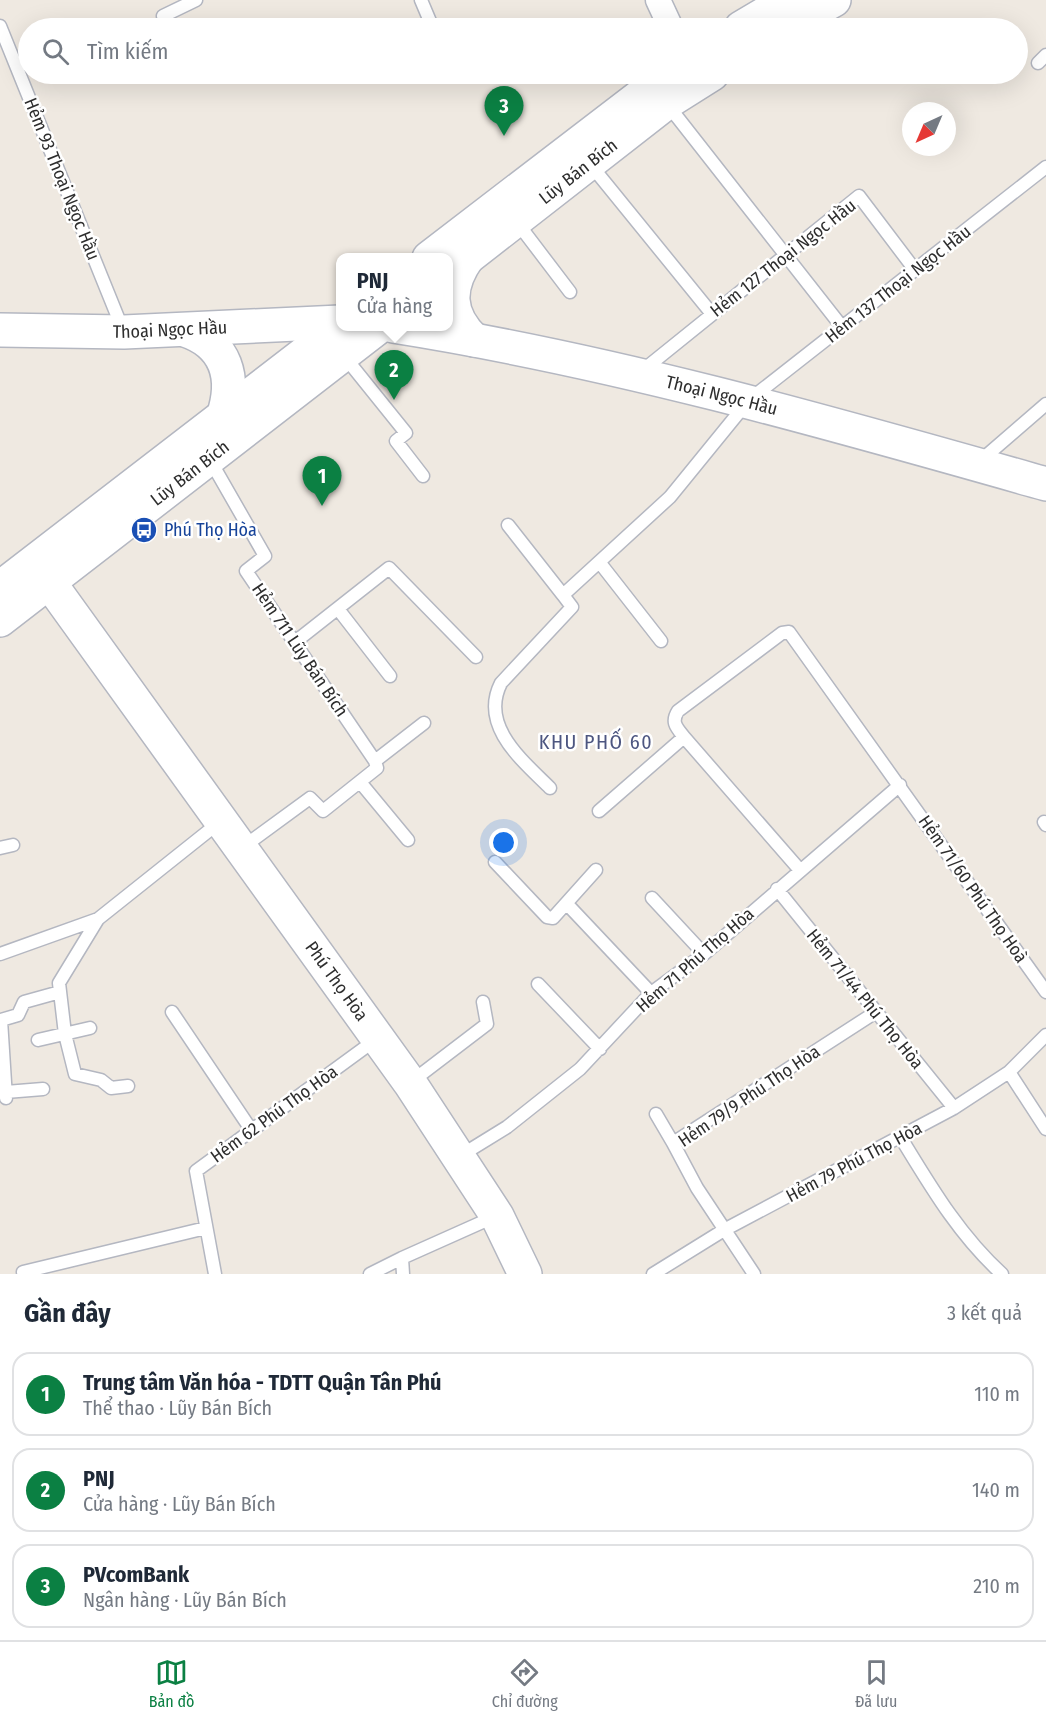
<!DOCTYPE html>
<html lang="vi">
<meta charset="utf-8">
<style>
:root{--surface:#fff;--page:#f2f2f3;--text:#1f2937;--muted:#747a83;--line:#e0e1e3;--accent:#0b8043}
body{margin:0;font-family:"Fira Sans Condensed",sans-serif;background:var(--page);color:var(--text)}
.compass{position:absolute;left:902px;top:102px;width:54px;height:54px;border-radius:50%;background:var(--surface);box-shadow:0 6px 24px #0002;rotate:224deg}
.you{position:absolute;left:504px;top:843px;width:21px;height:21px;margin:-15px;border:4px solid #fff;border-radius:50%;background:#1a73e8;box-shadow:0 0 0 9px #1a73e833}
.badge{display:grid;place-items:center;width:39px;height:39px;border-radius:50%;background:var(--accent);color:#fff;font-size:20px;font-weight:700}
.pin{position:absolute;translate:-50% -50px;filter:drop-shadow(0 2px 3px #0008)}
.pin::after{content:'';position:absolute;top:32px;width:21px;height:18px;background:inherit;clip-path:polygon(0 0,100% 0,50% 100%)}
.popup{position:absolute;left:336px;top:253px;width:117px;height:78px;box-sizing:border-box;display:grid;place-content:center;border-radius:12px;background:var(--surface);filter:drop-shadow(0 2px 4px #0005);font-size:20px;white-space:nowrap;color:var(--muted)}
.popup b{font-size:22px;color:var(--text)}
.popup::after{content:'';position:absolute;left:50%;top:100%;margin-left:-12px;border:12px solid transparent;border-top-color:var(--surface)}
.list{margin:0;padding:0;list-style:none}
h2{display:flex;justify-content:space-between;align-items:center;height:78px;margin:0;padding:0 24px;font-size:26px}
h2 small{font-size:20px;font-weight:400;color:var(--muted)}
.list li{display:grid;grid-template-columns:39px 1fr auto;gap:18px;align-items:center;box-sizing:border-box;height:84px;margin:0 12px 12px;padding:0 12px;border:2px solid var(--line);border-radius:18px}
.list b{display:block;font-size:22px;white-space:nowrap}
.list p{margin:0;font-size:20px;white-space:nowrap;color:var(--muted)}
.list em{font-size:20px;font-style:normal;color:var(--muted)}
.icon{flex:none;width:33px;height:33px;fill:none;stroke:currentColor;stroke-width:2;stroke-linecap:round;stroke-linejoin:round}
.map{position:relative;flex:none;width:1046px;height:1274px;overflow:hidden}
.search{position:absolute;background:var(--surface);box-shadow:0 6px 24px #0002;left:18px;right:18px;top:18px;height:66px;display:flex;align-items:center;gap:15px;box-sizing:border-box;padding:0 21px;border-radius:33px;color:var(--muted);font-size:22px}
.sheet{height:366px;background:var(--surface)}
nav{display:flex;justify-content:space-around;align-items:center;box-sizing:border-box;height:84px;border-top:2px solid var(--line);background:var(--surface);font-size:16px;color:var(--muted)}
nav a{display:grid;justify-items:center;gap:3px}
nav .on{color:var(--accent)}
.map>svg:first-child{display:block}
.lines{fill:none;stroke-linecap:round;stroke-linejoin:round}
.lane-casing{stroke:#b4b7c1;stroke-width:15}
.street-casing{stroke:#b4b7c1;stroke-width:27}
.secondary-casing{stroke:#b4b7c1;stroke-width:36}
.lane{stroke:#fff;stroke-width:12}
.street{stroke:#fff;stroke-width:24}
.secondary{stroke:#fff;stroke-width:33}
.labels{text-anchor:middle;stroke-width:5;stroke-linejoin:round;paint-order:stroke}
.street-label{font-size:18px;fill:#2e2e2e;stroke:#fff}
.transit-label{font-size:18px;fill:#164399;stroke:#fff;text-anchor:start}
.neighbourhood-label{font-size:20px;letter-spacing:1.5px;fill:#4d5680;stroke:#fff}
</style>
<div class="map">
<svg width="1046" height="1274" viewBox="0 0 1046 1274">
<rect width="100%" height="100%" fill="#efe9e1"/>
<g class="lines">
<g class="lane-casing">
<path id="lane" d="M421,0L432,26
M163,16L196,0
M0,26L123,330
M1038,63L1046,55
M667,104L842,327
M590,164L712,314
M516,221L570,292
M344,356L406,433L396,441L423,476
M642,371L859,196L915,270
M210,460L265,556L246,571L375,761L424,723
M979,462L1046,404
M508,525L563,595L670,497L749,400L1046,167
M600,563L661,641
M338,609L390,676
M295,642L389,568L476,657
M360,782L408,840
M550,788C523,761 479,726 501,683L572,607L563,595
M599,811L684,737
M1044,822L1046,825
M243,847L310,798L323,811L377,768L375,761
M0,848L13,845
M495,862L547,917L553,918L596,870
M799,869L684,737C676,727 671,722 678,711L782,633L789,632L1046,992
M777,889L954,1108
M652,898L704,954
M567,904L651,993
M0,954L98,919
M538,984L600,1049
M172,1012L252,1131
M38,1040L90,1028
M1009,1072L1046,1129
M411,1082L487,1024L483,1002
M128,1086L111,1088L101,1080L75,1074L65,1034L59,983L98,919L221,821
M6,1092L43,1089
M6,1098L1,1020L18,1015L24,1002L60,992
M656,1114L673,1143
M901,1138C931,1187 959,1235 1002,1274
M460,1156L507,1127L580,1069L651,993L704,954L900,785
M23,1272L206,1228
M215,1274L196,1171L378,1038
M370,1274L402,1258
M403,1274L402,1258L496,1216
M653,1274L724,1230L954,1108L1009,1072L1046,1035
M754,1274L697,1188L673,1143L876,1012"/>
</g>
<g class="street-casing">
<path id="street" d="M658,0L671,28"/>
</g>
<g class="secondary-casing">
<g id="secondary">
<path d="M741,28L788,0"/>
<path d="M783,28L834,0"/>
<path d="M468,257C447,287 447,314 474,340"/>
<path d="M429,258L669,74"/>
<path id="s1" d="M448,273L666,103L712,74"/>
<path id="s2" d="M393,326C615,361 831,423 1046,484"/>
<path id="s3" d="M0,330L124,332L340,322"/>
<path d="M185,330C227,344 236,378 223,417"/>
<path id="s4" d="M49,582L410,1083L497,1216L525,1274"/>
<path d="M0,588L340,326"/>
<path id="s5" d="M0,620L380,326"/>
</g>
</g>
<use href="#lane" class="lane"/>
<use href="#street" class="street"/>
<use href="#secondary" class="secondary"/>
</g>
<defs>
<g id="bus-disc" transform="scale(1.35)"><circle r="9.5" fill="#1a4fb4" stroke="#fff"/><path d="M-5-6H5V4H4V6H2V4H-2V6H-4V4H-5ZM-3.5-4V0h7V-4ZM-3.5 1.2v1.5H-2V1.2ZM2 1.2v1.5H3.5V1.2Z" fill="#fff"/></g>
</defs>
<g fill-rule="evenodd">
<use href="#bus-disc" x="144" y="530"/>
</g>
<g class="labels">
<g class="street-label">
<text dy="6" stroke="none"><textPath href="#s1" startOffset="165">Lũy Bán Bích</textPath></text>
<text transform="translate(62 179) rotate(68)" y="6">Hẻm 93 Thoại Ngọc Hầu</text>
<text transform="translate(783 258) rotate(-38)" y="6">Hẻm 127 Thoại Ngọc Hầu</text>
<text transform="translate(898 284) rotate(-38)" y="6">Hẻm 137 Thoại Ngọc Hầu</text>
<text dy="6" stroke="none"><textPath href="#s3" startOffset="170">Thoại Ngọc Hầu</textPath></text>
<text dy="6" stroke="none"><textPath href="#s2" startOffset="336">Thoại Ngọc Hầu</textPath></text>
<text dy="6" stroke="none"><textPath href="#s5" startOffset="240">Lũy Bán Bích</textPath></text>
<text transform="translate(300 650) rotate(56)" y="6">Hẻm 711 Lũy Bán Bích</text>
<text transform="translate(973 889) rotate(55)" y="6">Hẻm 71/60 Phú Thọ Hoà</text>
<text transform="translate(695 960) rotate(-41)" y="6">Hẻm 71 Phú Thọ Hòa</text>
<text dy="6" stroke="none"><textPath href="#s4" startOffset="492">Phú Thọ Hòa</textPath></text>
<text transform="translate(865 999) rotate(51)" y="6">Hẻm 71/44 Phú Thọ Hòa</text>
<text transform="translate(749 1096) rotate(-34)" y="6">Hẻm 79/9 Phú Thọ Hòa</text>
<text transform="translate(274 1114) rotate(-36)" y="6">Hẻm 62 Phú Thọ Hòa</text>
<text transform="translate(854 1162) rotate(-28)" y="6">Hẻm 79 Phú Thọ Hòa</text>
</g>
<g class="transit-label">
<text x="164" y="536">Phú Thọ Hòa</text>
</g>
<g class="neighbourhood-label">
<text x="596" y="749">KHU PHỐ 60</text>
</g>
</g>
</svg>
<svg class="compass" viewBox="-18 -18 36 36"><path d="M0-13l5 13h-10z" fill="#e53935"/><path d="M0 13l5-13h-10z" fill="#747a83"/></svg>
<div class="you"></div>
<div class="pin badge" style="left:322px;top:506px">1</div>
<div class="pin badge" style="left:394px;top:400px">2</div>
<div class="popup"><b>PNJ</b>Cửa hàng</div>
<div class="pin badge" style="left:504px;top:136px">3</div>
<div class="search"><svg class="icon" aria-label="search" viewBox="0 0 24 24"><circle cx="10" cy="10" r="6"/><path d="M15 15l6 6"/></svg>Tìm kiếm</div>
</div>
<section class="sheet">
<h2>Gần đây<small>3 kết quả</small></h2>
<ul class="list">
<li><span class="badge">1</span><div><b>Trung tâm Văn hóa - TDTT Quận Tân Phú</b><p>Thể thao · Lũy Bán Bích</p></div><em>110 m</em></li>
<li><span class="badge">2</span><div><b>PNJ</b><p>Cửa hàng · Lũy Bán Bích</p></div><em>140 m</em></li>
<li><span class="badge">3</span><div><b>PVcomBank</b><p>Ngân hàng · Lũy Bán Bích</p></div><em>210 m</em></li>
</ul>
</section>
<nav>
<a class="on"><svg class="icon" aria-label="map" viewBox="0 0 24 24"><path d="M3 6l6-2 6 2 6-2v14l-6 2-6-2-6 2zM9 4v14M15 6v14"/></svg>Bản đồ</a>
<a><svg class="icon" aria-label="directions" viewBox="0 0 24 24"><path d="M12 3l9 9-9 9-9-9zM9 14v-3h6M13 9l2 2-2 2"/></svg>Chỉ đường</a>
<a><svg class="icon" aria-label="saved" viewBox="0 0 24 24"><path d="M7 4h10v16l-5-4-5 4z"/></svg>Đã lưu</a>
</nav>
